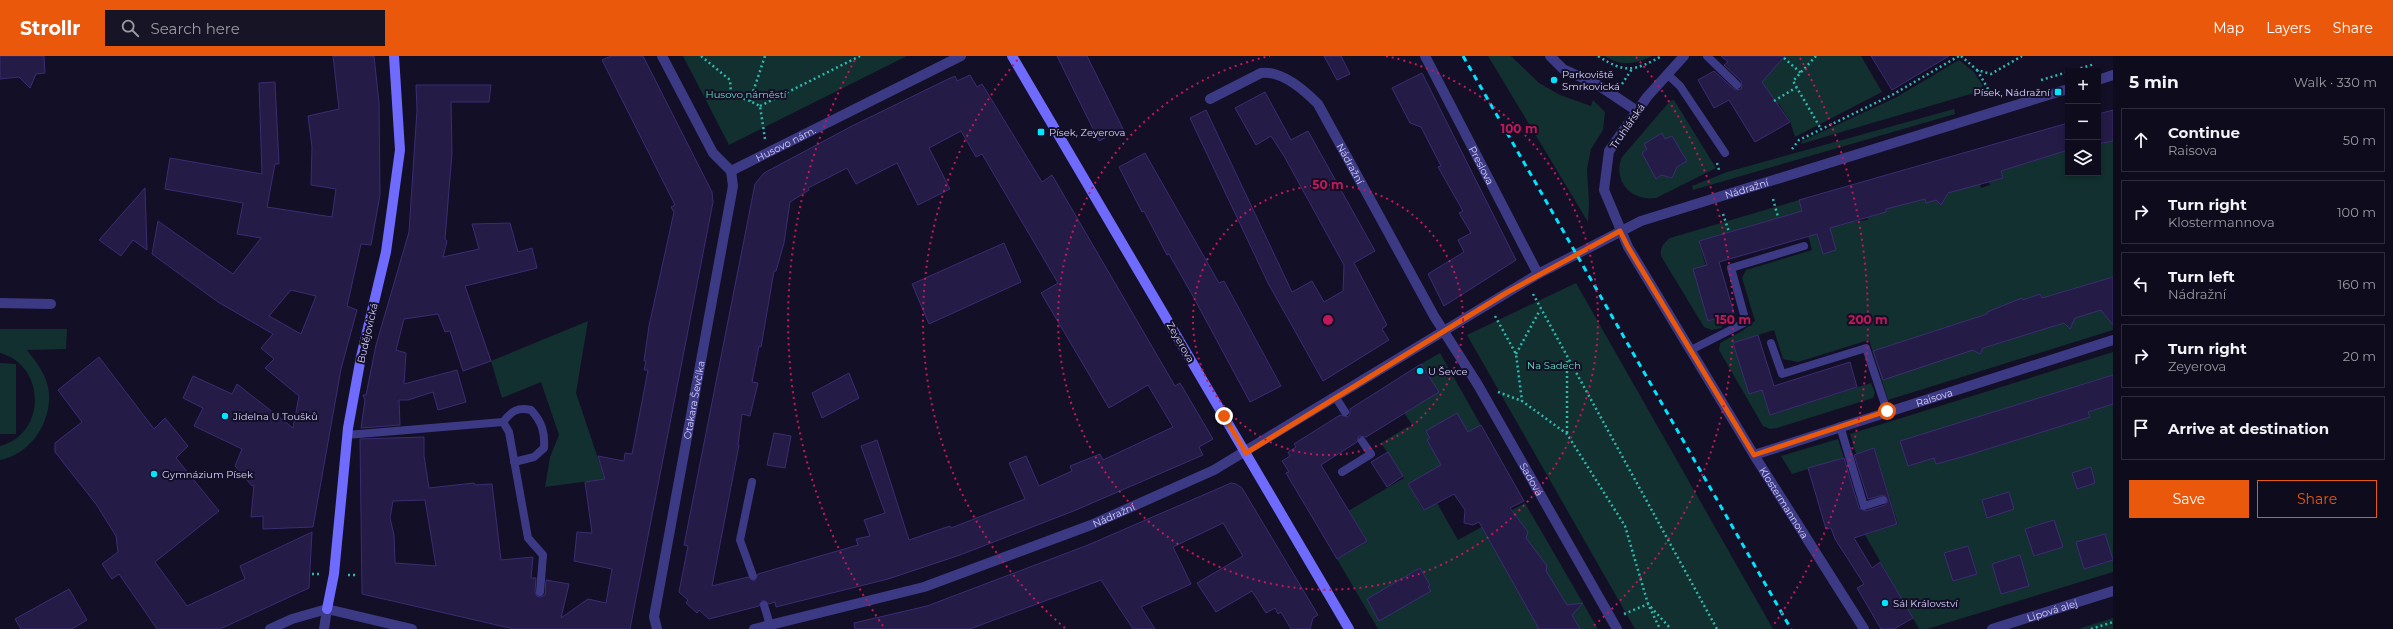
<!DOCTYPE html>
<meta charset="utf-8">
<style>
:root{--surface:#0e0b1c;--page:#171425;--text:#f1f3f6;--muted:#9b9ba3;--line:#2e2b3b;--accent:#ea580c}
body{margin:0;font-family:Montserrat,sans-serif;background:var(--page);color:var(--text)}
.controls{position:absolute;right:12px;top:12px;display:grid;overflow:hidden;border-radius:0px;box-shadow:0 2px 6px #0003}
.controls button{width:36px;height:36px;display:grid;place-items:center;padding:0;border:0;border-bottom:1px solid var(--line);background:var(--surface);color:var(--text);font:20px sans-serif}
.stop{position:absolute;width:12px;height:12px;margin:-9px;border:3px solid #ea580c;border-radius:50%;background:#fff}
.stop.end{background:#ea580c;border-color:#fff;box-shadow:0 1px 4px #0008}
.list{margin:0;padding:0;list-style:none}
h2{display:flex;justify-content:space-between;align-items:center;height:52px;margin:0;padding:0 16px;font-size:17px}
h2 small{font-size:13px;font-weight:400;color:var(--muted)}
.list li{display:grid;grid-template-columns:26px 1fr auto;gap:12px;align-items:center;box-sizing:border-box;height:64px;margin:0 8px 8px;padding:0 8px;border:1px solid var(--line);border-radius:0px}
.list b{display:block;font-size:15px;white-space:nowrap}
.list p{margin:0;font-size:13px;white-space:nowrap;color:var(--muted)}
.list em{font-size:13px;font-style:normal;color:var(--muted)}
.actions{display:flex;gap:8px;padding:12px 16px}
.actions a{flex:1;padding:9px 0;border:1px solid var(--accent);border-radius:0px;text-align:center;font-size:14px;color:var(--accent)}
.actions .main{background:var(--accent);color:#fff}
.icon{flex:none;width:22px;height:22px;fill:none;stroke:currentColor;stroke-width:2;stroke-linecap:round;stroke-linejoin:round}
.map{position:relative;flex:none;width:2113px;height:573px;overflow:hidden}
header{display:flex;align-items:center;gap:24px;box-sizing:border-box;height:56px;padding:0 20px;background:var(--accent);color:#fff}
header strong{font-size:19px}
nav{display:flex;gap:22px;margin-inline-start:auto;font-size:14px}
.search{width:280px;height:36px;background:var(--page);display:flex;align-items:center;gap:10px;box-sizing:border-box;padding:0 14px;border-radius:0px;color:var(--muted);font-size:15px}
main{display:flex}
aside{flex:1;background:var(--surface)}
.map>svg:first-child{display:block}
.green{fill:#12302f}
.building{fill:#241b47;stroke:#3b2d73;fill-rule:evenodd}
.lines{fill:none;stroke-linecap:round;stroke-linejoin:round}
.path{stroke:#2fb8b0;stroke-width:2.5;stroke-dasharray:2 3;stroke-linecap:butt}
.lane{stroke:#3d3a85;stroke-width:8}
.street{stroke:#3d3a85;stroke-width:10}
.secondary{stroke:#6f6bff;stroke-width:10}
.rail{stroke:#00e5ff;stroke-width:3;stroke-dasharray:6 5;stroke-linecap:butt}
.route{stroke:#ea580c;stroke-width:5}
.ring{fill:none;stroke:#c2185b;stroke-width:2;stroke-dasharray:2 4}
.poi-dot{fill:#00e5ff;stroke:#130f26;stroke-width:1.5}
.labels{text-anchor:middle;stroke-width:4;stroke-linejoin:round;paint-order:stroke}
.poi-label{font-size:10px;fill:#d9d4ff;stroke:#130f26;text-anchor:start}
.park-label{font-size:10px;fill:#5fe0c0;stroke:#130f26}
.street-label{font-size:10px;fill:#d9d4ff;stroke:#130f26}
.centre{fill:#c2185b;stroke:#130f26;stroke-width:2}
.ring-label{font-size:12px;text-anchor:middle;font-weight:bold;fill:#c2185b;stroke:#130f26;stroke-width:4;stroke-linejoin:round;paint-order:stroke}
</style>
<header>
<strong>Strollr</strong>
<div class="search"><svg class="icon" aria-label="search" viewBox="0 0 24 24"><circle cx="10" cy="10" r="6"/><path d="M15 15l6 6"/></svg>Search here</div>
<nav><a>Map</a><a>Layers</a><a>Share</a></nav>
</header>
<main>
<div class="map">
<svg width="2113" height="573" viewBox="0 0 2113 573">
<rect width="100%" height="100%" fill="#130f26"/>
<path class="green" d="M683,0H907L729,89Z
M1488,0H1511L1539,27L1560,39L1591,50L1593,44L1605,56L1603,74L1591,93L1587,113L1589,147L1588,166Z
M1605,0H1652C1635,8 1621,11 1605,0Z
M1785,0H1861L1882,36L1795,81L1790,65L1779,48L1776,49L1761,24Z
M1959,4L1974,16L1983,30L1974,37L1801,88L1802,85L1895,42Z
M1674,44L1716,112L1656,142C1631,146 1612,124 1622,101L1670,45Z
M1954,53L1955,58L1693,134L1692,130L1727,116Z
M2113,85V274L1888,344L1869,284L1798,306L1783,303L1774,274L1733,287L1749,338L1762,334L1770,359L1871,327L1875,337L1873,342L1777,372L1770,373L1763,370L1719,294L1720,287L1742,275L1755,265L1742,222L1746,214L1812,194L1807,175L1815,172L1823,198L1836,194L1829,168L1868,164L1867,161L1886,156L1885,150L1900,145L1902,149L1924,139L1926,147L1936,144L1939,146H1943L1945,142L1944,137L1980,128L1981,132L1990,129L1989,126L2003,122L2001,115L2068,94V117H2098V88Z
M1799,144L1802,155L1699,185L1722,272L1712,274L1704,271L1661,200C1660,191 1663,188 1670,182Z
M1576,227L1773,573H1635L1467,279Z
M588,265L576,337L605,423L545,431L550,401L559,379L541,326L502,342L491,305Z
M0,273H67L66,293L27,294C37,307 48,320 49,338C51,367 30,399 0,404V390C47,378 46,309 0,297Z
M2113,296V516L1927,573H1919L1865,479L1898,468L1874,392L1856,398L1850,378Z
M1440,297L1496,396L1434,431L1426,418L1408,428L1423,454L1437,447L1458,484L1525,447L1598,573H1378L1337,503L1367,485L1348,455L1404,422L1381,387L1407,371L1413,370L1404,357L1438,336L1421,308Z
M0,307L16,308V378H0Z
M1838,383L1844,402L1792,418L1781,400Z
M2113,562V573H2078Z"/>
<path class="building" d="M0,0H44L45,17L36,18L30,32L19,21L0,23Z
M333,0H374L379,47L380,139L371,189L361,188L347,250L357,254L341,313L313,471L263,473V460L251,461L254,429L252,430L235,410L242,393L194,370L203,352L183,342L193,320L232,338L237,328L293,372L299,340L265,312L274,303L261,292L273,278L218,246L152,198L158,165L233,218L261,182L237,178L243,147L165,133L170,102L262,118L259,27L275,26L279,108H275L267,151L332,161L336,133L311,129L312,91L308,60L339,53ZM291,234L316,240L301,278L269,260Z
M611,0H643L712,136L713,146L630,573H514L362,538L360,383L424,381V400L429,432L474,427L475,429L492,428L501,504L533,501L531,522H536L535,536L537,540L540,541L545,539L546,524L569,528L561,562L588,543L606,547L612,513L574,505L577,476L592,477L585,426L605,423L598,400L624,405L625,397L632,398L648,314H644L646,305H644L649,270L674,156L671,151L675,149L602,4ZM425,444L436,510L395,507L394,479L390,462L393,445Z
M1057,0H1087L1123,73L1099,85Z
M1324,0H1341L1350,18L1337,24Z
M1721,0H1785L1762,26L1790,66L1755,86L1729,44L1714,52L1698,24L1714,15L1735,34L1741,33L1742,30L1741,25L1724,9L1728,6Z
M1871,0H1949L1892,34Z
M1422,17L1516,204L1444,250L1428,218L1464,196L1458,184L1471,177L1459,157L1463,155L1438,111L1441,110L1421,71L1410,67L1392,32Z
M970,19L977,31L982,28L1042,126L1052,119L1175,330L1180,327L1213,383L1199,391L1203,399L1076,454L960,499L888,523L776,551L775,546L769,548L763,544L759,550L709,563L699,554L697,557L686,547L688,544L679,536L688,490L684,489L755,128L764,117L852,70L944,25L955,20L957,25ZM961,75L976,101L982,98L1058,227L1041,237L1109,352L1148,329L1173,371L1103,404L1100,398L1070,410L1072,415L1039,430L1026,400L1009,407L1025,443L951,472L950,470L909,484L877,384L861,390L885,457L864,464L870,480L856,483L858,489L758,518L754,525L748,521L712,530L739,389H738L742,358L750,360L758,327L752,326L759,290L761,291L774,215H776L784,187L790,146L809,134L808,132L847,112L856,128L897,107L918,149L950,133L929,92Z
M416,29H491L489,46H451L452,97L445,183L447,185L443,201L479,193L472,168L510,167L518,196L532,192L537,212L465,230L491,305L463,315L450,275L445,276L438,258L404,263L396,294L406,297L404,328L457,314L466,346L438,354L433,336L408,344H399L400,369L361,372L365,344L363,339H366L376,289L409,176L417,54Z
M1265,36L1291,84L1308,75L1375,195L1354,207L1387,269L1382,273L1389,284L1323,325L1268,227L1190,62L1206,54L1292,236L1312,225L1324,246L1343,235L1344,209L1284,100L1271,80L1256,89L1235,52Z
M2113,54V85L2098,88V58Z
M2068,67V94L2001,115L2003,122L1948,137L1941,149L1936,144L1926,147L1925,143L1886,153V156L1830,172L1836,194L1823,198L1817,178L1719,206L1734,257L1708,265L1693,213L1707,209L1699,185L1802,155L1799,144Z
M1662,77L1665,83L1672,80L1687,105L1677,111L1672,122L1661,119L1656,123L1642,97L1647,93L1644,88Z
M1145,97L1219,227L1224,225L1281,330L1250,346L1194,242L1169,198L1167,199L1144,155L1142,156L1119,111Z
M145,132L147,194L133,184L121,200L99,184Z
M1004,187L1021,226L929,268L912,228Z
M2113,221V269L2101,254L2075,262L2070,273L2064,267L1983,292L1980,298L1973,294L1883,324L1873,295L1987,258V256L2022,242L2023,244L2040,238L2042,242Z
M1758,279L1774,330L1850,306L1857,331L1770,359L1762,334L1749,338L1733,287Z
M99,301L154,373L165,362L188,390L176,402L219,455L155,506L187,550L245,523L240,510L312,476L309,532L220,573H157L119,518L112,523L102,508L118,496L116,480L96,448L55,396V387L82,366L58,334Z
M1421,308L1439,336L1366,381L1359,380L1357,386L1321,409L1367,485L1337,503L1286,417L1289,416L1282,405L1290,400L1288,396L1296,391L1294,388L1340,359L1348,361L1350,358V353Z
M849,317L859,342L822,362L812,337Z
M2113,319V348L2088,356L2090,361L1962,401L1936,408L1934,402L1908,410L1900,385Z
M1457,357L1468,376L1481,369L1524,445L1510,452L1528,476L1526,482L1547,510L1546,515L1567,549L1583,547L1572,559L1580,573H1539L1479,466L1473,469L1464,467L1465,454L1454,438L1424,454L1408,428L1441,409L1427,384L1430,382L1426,375Z
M774,377L791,380L785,412L767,409Z
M1874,392L1897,468L1854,482L1872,512L1880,506L1913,562L1894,573H1881L1857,532L1864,528L1835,483L1831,472L1826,473L1808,412L1844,402L1859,452L1866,455L1885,449L1888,445L1884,439L1868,443L1854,399Z
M1388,396L1403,420L1387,431L1371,406Z
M2091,411L2095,427L2077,433L2072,417Z
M1231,427L1236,428L1242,432L1318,559L1313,562L1310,573H1291L1281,556L1278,558L1275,552L1266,557L1252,535L1216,556L1197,527L1243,500L1223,467L1173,491L1191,528L1141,551L1155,573H1133L1101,524L970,573H855L854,567L927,550L1088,489Z
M2009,436L2014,453L1987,462L1982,444Z
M2054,464L2063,491L2034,500L2025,473Z
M2105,478L2113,504L2084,513L2076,486Z
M1968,490L1977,518L1953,525L1944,497Z
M2020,499L2029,530L2001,538L1992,508Z
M1420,512L1430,529L1428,531L1431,535L1379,565L1367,543Z
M69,533L87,564L72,573H21L15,563Z"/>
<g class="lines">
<path class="path" d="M701,0L730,24L731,38L750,45
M765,0L750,45L760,50L765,83
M1598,0C1626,18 1634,15 1662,0
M1816,0L1793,25L1821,73
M1961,0L1977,14L1991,18L2022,0
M1784,2L1801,17
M1977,14L1991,38
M2071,15L2095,8
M2041,24L2068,16
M1622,28L1632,13
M1774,45L1797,31
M760,50L860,0
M1792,93L1799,84L1892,39L1959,0
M1717,107L1719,114
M1773,143L1778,161
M1723,158L1729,176
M1533,238L1717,573
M1495,260L1516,298L1522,345L1567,378L1625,470L1648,548L1660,573
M1516,298L1540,254
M1498,336L1522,345
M1567,377V302
M312,518H321
M348,519H358
M1624,558L1648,548L1671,573
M2091,573L2113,566"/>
<path class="lane" d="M1707,0L1737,29
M1667,18L1680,30L1725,97
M1771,287L1782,318L1866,292L1887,355
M1691,294L1746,266L1731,212L1804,190
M1336,342L1345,356
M503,366C512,355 517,351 531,354C542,366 545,376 544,392L534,401L514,406
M1840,370L1864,450L1883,444
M347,379L503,366L509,376L528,482L543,499L540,536
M1342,416L1371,398L1362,385
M752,426L740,484L753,520
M764,549L770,569"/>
<g class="street">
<path d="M662,0L713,97L731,115"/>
<path id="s1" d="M1425,0L1538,218"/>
<path d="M1550,0L1563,13L1598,29L1637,55"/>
<path id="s2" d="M1684,0L1647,41L1609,95L1604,134L1628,191L1754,399L1864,573"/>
<path d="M2098,24L2113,19"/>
<path id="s3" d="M1210,43L1261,17C1281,14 1304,34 1318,48L1434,260L1478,329L1617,573"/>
<path id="s4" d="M731,115L961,0"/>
<path d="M0,247L51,248"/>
<path id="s5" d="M1754,399L2113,284"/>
<path d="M270,573L292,563L327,553L412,573"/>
<path d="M324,573L327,553"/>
<path id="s6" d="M657,573L654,561L733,130L731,115"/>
<path id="s7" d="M754,573L924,531L1091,469L1214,414L1538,218L1641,165L2068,33"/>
<path id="s8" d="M1992,573L2113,535"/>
</g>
<path class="secondary" d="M1012,0L1349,573
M327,553L334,518L348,372L361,301L386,196L400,94L394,0"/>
<path class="rail" d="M1463,0L1791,573"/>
</g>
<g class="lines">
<path class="route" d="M1224,360L1246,397L1506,237L1620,175L1628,191L1754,399L1887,355"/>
</g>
<g class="ring">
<circle cx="1328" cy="264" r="135"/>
<path d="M1386 0A270 270 0 1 1 1270 0"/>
<path d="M1065 572A405 405 0 0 1 1020 1M1636 1A405 405 0 0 1 1591 572"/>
<path d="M883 570A540 540 0 0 1 856 2M1800 2A540 540 0 0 1 1773 570"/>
</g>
<g class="poi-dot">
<circle cx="1554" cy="24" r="4"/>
<rect x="2054" y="32" width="8" height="8" rx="2"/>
<rect x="1037" y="72" width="8" height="8" rx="2"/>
<circle cx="1420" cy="315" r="4"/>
<circle cx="225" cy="360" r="4"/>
<circle cx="154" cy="418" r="4"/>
<circle cx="1885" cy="547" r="4"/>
</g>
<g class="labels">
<g class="poi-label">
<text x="1562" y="22">Parkoviště<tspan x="1562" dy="12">Smrkovická</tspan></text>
<text x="2050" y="40" text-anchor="end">Písek, Nádražní</text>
<text x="1049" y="80">Písek, Zeyerova</text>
<text x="1428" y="319">U Ševce</text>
<text x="233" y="364">Jídelna U Toušků</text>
<text x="162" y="422">Gymnázium Písek</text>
<text x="1893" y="551">Sál Království</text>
</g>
<g class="park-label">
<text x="746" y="42">Husovo náměstí</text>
<text x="1554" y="313">Na Sadech</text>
</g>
<g class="street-label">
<text transform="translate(1627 70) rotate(-55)" y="4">Truhlářská</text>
<text dy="4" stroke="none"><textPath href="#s4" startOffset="61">Husovo nám.</textPath></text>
<text dy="4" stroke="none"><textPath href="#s3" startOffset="192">Nádražní</textPath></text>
<text dy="4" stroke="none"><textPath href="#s1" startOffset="123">Preslova</textPath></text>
<text dy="4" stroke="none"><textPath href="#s7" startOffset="1093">Nádražní</textPath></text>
<text transform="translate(367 277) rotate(-77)" y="4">Budějovická</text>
<text transform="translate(1181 286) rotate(60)" y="4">Zeyerova</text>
<text dy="4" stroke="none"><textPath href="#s5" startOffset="189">Raisova</textPath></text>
<text dy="4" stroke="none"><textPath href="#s6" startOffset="233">Otakara Ševčíka</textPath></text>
<text dy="4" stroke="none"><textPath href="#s3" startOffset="556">Sadová</textPath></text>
<text dy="4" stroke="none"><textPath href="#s2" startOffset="522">Klostermannova</textPath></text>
<text dy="4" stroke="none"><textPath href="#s7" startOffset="378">Nádražní</textPath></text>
<text dy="4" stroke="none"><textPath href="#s8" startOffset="63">Lipová alej</textPath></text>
</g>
</g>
<circle cx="1328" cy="264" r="6" class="centre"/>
<g class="ring-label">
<text x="1519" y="77">100 m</text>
<text x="1328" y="133">50 m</text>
<text x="1733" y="268">150 m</text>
<text x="1868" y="268">200 m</text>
</g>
</svg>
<div class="controls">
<button>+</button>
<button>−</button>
<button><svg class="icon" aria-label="layers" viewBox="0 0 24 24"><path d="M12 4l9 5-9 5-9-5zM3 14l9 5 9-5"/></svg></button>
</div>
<div class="stop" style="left:1887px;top:355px"></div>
<div class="stop end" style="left:1224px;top:360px"></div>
</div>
<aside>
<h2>5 min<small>Walk · 330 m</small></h2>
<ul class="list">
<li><svg class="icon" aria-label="ahead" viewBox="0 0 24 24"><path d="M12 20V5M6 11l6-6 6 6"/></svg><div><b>Continue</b><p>Raisova</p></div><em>50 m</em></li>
<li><svg class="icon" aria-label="right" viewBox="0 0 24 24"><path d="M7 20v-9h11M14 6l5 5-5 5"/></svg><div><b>Turn right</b><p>Klostermannova</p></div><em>100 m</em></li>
<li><svg class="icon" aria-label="left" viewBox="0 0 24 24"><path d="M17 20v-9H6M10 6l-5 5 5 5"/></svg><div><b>Turn left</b><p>Nádražní</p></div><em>160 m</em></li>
<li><svg class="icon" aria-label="right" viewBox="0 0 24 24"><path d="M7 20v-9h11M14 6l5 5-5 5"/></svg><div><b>Turn right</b><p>Zeyerova</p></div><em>20 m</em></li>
<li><svg class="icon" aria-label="arrive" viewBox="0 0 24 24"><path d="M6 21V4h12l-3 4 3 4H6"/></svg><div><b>Arrive at destination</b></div></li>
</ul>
<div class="actions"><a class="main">Save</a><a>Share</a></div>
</aside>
</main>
